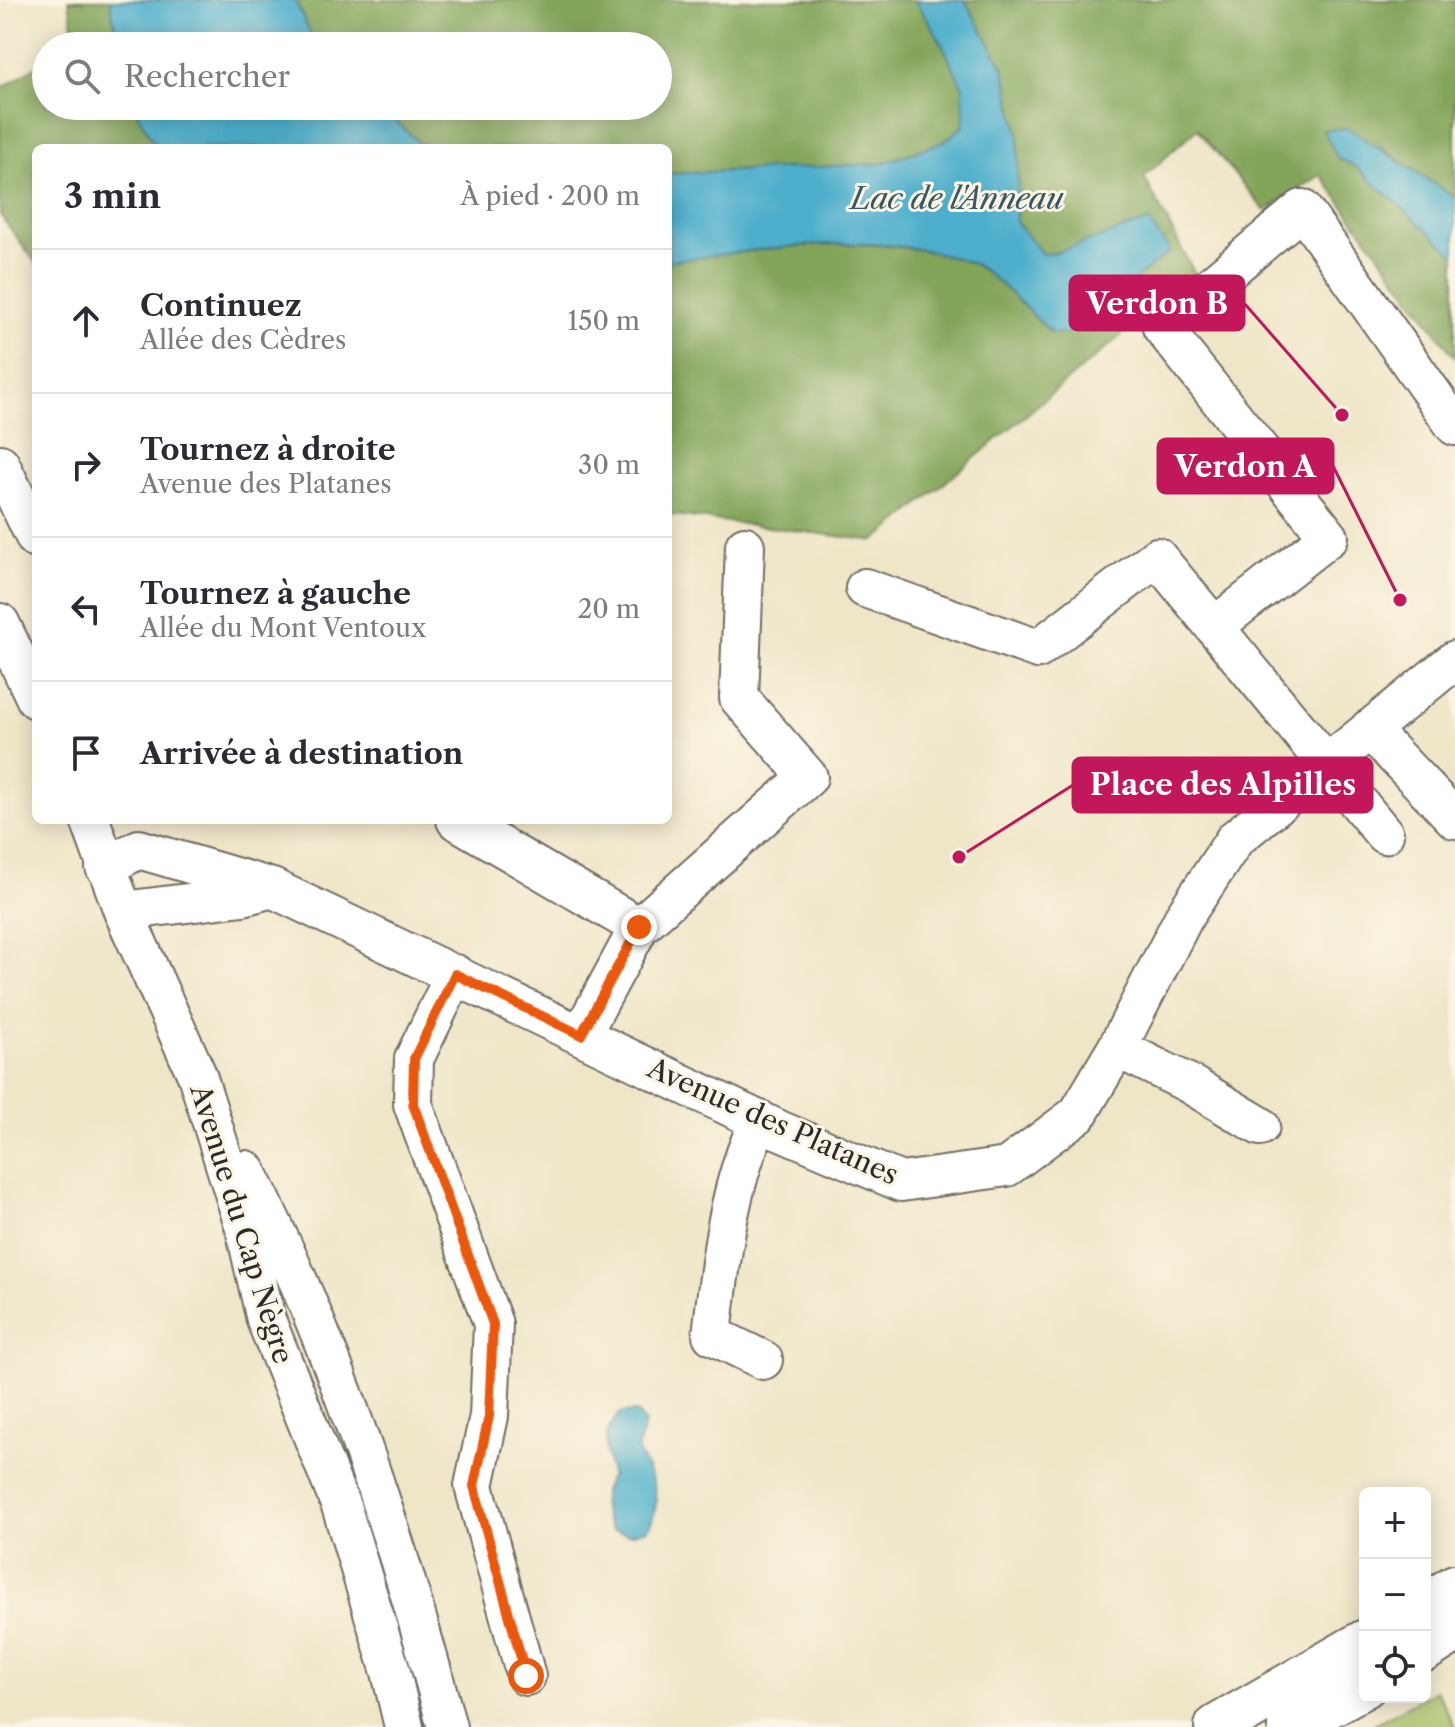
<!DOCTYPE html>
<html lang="fr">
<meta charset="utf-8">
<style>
:root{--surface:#fff;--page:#f2f2f3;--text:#2b2b33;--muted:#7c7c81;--line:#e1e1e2}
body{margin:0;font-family:"Libre Caslon Text",serif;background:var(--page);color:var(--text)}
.controls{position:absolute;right:24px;bottom:24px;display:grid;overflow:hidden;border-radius:12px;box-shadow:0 4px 20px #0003}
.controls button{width:72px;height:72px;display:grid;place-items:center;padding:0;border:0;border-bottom:2px solid var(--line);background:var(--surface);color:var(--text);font:40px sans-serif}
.stop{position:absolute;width:24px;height:24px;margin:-18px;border:6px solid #ea580c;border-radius:50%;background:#fff}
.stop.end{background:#ea580c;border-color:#fff;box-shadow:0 2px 8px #0008}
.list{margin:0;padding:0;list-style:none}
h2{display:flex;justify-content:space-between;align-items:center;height:104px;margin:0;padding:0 32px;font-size:34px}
h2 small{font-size:26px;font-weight:400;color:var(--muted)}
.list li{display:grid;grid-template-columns:52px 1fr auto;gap:24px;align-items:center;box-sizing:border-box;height:144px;padding:0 32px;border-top:2px solid var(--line)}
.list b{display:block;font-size:30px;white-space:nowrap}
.list p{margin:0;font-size:26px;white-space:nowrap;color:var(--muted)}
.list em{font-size:26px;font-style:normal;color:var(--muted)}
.icon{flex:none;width:44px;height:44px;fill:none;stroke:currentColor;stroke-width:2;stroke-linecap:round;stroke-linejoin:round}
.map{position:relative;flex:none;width:1455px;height:1727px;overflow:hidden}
.search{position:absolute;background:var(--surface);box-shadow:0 4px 20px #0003;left:32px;top:32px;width:640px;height:88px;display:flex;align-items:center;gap:20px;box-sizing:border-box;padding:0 28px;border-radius:44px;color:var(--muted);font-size:30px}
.panel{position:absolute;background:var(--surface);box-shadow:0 4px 20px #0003;left:32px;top:144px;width:640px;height:680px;border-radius:12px}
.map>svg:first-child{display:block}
.green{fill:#a4be65;stroke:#687448;stroke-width:2}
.forest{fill:#83a55a;stroke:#576842;stroke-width:2}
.water{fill:#4dafcc;stroke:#3c6d7c;stroke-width:2}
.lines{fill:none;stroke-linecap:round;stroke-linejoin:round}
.minor-casing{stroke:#706c62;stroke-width:42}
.major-casing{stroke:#706c62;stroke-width:48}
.minor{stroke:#fff;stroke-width:38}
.major{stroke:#fff;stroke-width:44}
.route{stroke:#ea580c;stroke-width:10}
.labels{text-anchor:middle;stroke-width:6;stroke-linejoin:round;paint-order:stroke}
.street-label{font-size:28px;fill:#2b2b2b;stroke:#fcf5e5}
.water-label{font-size:30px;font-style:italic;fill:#375963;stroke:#fcf5e5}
.leader{fill:none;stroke:#c2185b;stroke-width:3}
.callout-dot{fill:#c2185b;stroke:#fcf5e5;stroke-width:3}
.callout{fill:#c2185b;stroke:#c2185b;stroke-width:3}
.callout-label{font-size:30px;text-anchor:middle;font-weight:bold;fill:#fff}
</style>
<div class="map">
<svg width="1455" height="1727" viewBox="0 0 1455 1727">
<rect width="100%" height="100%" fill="#fcf5e5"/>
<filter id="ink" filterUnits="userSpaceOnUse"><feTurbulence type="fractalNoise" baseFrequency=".0125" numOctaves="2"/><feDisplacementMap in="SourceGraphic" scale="16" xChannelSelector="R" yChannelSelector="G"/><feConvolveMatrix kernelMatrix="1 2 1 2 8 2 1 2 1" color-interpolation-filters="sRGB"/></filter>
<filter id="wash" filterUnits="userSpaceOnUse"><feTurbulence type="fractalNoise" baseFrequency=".006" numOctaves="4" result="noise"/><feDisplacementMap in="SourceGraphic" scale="32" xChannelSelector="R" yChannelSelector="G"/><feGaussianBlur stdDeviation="1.8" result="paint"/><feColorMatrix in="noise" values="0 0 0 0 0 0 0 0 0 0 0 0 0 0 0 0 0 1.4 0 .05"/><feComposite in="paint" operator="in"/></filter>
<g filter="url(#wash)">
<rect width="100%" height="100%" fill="#efe6c8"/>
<path class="green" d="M1436,1690L1455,1727H1369Z"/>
<path class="forest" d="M69,0H110L118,46H68L75,41Z
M295,0H915L939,38L964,88V125L943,142L881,164L668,174V148H431L419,143L380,106H658V46H316Z
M965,0H1455V198L1379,146L1338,158L1356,167L1455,255V358L1321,175L1265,211L1197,129L1144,177L1195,274L875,541L668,514V261C766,250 877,228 973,264C991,271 1035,318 1051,333L1066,334L1170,251L1042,254L1016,222L1019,136L1004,69Z
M46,60V106H133L157,148H36V263L0,215V89Z"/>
<path class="water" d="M110,0H295L316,46H118Z
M915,0H965L1004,69L1019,136L1016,222L1042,254L1054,253L1148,221L1170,251L1066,334L1052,333C1035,318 991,271 973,264C878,227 766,250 668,261V174L881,164L943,142L964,126L963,88L939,38Z
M133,106H380L419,143L431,148H157Z
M1348,128L1455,198V255L1356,167L1338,158L1323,130Z
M636,1412L645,1423L637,1450C653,1477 664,1500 648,1529L629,1534L612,1530C599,1510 600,1496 611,1475C605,1449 601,1433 620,1413Z"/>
</g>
<g filter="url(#ink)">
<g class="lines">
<g class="minor-casing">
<path id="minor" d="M0,464L36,539
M865,588L1038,649L1157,557L1384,834
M0,623L36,699
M1215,626L1329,537L1162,327L1302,209L1455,426
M1369,729L1455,819
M90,820L123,911L197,1075L245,1228L266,1320L342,1509L391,1672L404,1727
M456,820L639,927
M105,867L139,849L272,888L779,1130L901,1182L1007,1167L1078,1114L1117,1048L1185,915L1235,839L1455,660
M123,911L243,896L269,889
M455,974L414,1059L413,1104L493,1324L489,1416L474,1486L526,1676
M581,1035L639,927L808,777L739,698L745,546
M1117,1048L1188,1083L1260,1126
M760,1120C728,1184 720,1265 712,1335L763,1360
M246,1170C334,1341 398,1541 447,1727"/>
</g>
<g class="major-casing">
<path id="major" d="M1425,1606L1455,1587
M1425,1649L1455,1630
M1217,1727L1365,1642
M1290,1727L1365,1685"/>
</g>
<use href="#minor" class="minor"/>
<use href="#major" class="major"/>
</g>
</g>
<g class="lines" filter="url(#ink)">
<path class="route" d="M526,1676L474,1486L489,1416L493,1324L413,1104L414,1059L455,974L581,1035L639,927"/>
</g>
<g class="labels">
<g class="street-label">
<text transform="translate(773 1121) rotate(24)" y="10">Avenue des Platanes</text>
<text transform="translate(242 1224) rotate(73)" y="10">Avenue du Cap Nègre</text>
</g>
<g class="water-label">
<text x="957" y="209">Lac de l'Anneau</text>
</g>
</g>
<path class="leader" d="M1342 415L1244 303M1400 600L1333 466M959 857L1073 785"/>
<g class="callout-dot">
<circle cx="1342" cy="415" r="8"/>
<circle cx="1400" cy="600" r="8"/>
<circle cx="959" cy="857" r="8"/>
</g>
<g class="callout">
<rect x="1070" y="276" width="174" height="54" rx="8"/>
<rect x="1158" y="439" width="175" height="54" rx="8"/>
<rect x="1073" y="758" width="299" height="54" rx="8"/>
</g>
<g class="callout-label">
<text x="1157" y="314">Verdon B</text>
<text x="1245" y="477">Verdon A</text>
<text x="1223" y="795">Place des Alpilles</text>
</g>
</svg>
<div class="controls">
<button>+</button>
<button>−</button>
<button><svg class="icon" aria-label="locate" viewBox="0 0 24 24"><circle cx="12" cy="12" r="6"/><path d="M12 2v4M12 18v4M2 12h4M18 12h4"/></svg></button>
</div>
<div class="stop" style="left:526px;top:1676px"></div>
<div class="stop end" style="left:639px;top:927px"></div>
<div class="search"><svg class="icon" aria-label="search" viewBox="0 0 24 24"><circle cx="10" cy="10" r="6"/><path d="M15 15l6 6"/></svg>Rechercher</div>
<section class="panel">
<h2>3 min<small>À pied · 200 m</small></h2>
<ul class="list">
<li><svg class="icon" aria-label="ahead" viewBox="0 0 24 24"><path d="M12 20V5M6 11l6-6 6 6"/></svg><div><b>Continuez</b><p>Allée des Cèdres</p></div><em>150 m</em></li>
<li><svg class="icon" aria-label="right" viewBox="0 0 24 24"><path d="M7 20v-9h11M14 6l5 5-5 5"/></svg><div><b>Tournez à droite</b><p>Avenue des Platanes</p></div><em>30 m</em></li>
<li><svg class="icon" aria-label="left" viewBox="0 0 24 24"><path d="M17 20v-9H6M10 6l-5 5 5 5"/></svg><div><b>Tournez à gauche</b><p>Allée du Mont Ventoux</p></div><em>20 m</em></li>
<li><svg class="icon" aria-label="arrive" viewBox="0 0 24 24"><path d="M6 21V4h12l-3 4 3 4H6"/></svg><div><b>Arrivée à destination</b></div></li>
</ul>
</section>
</div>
